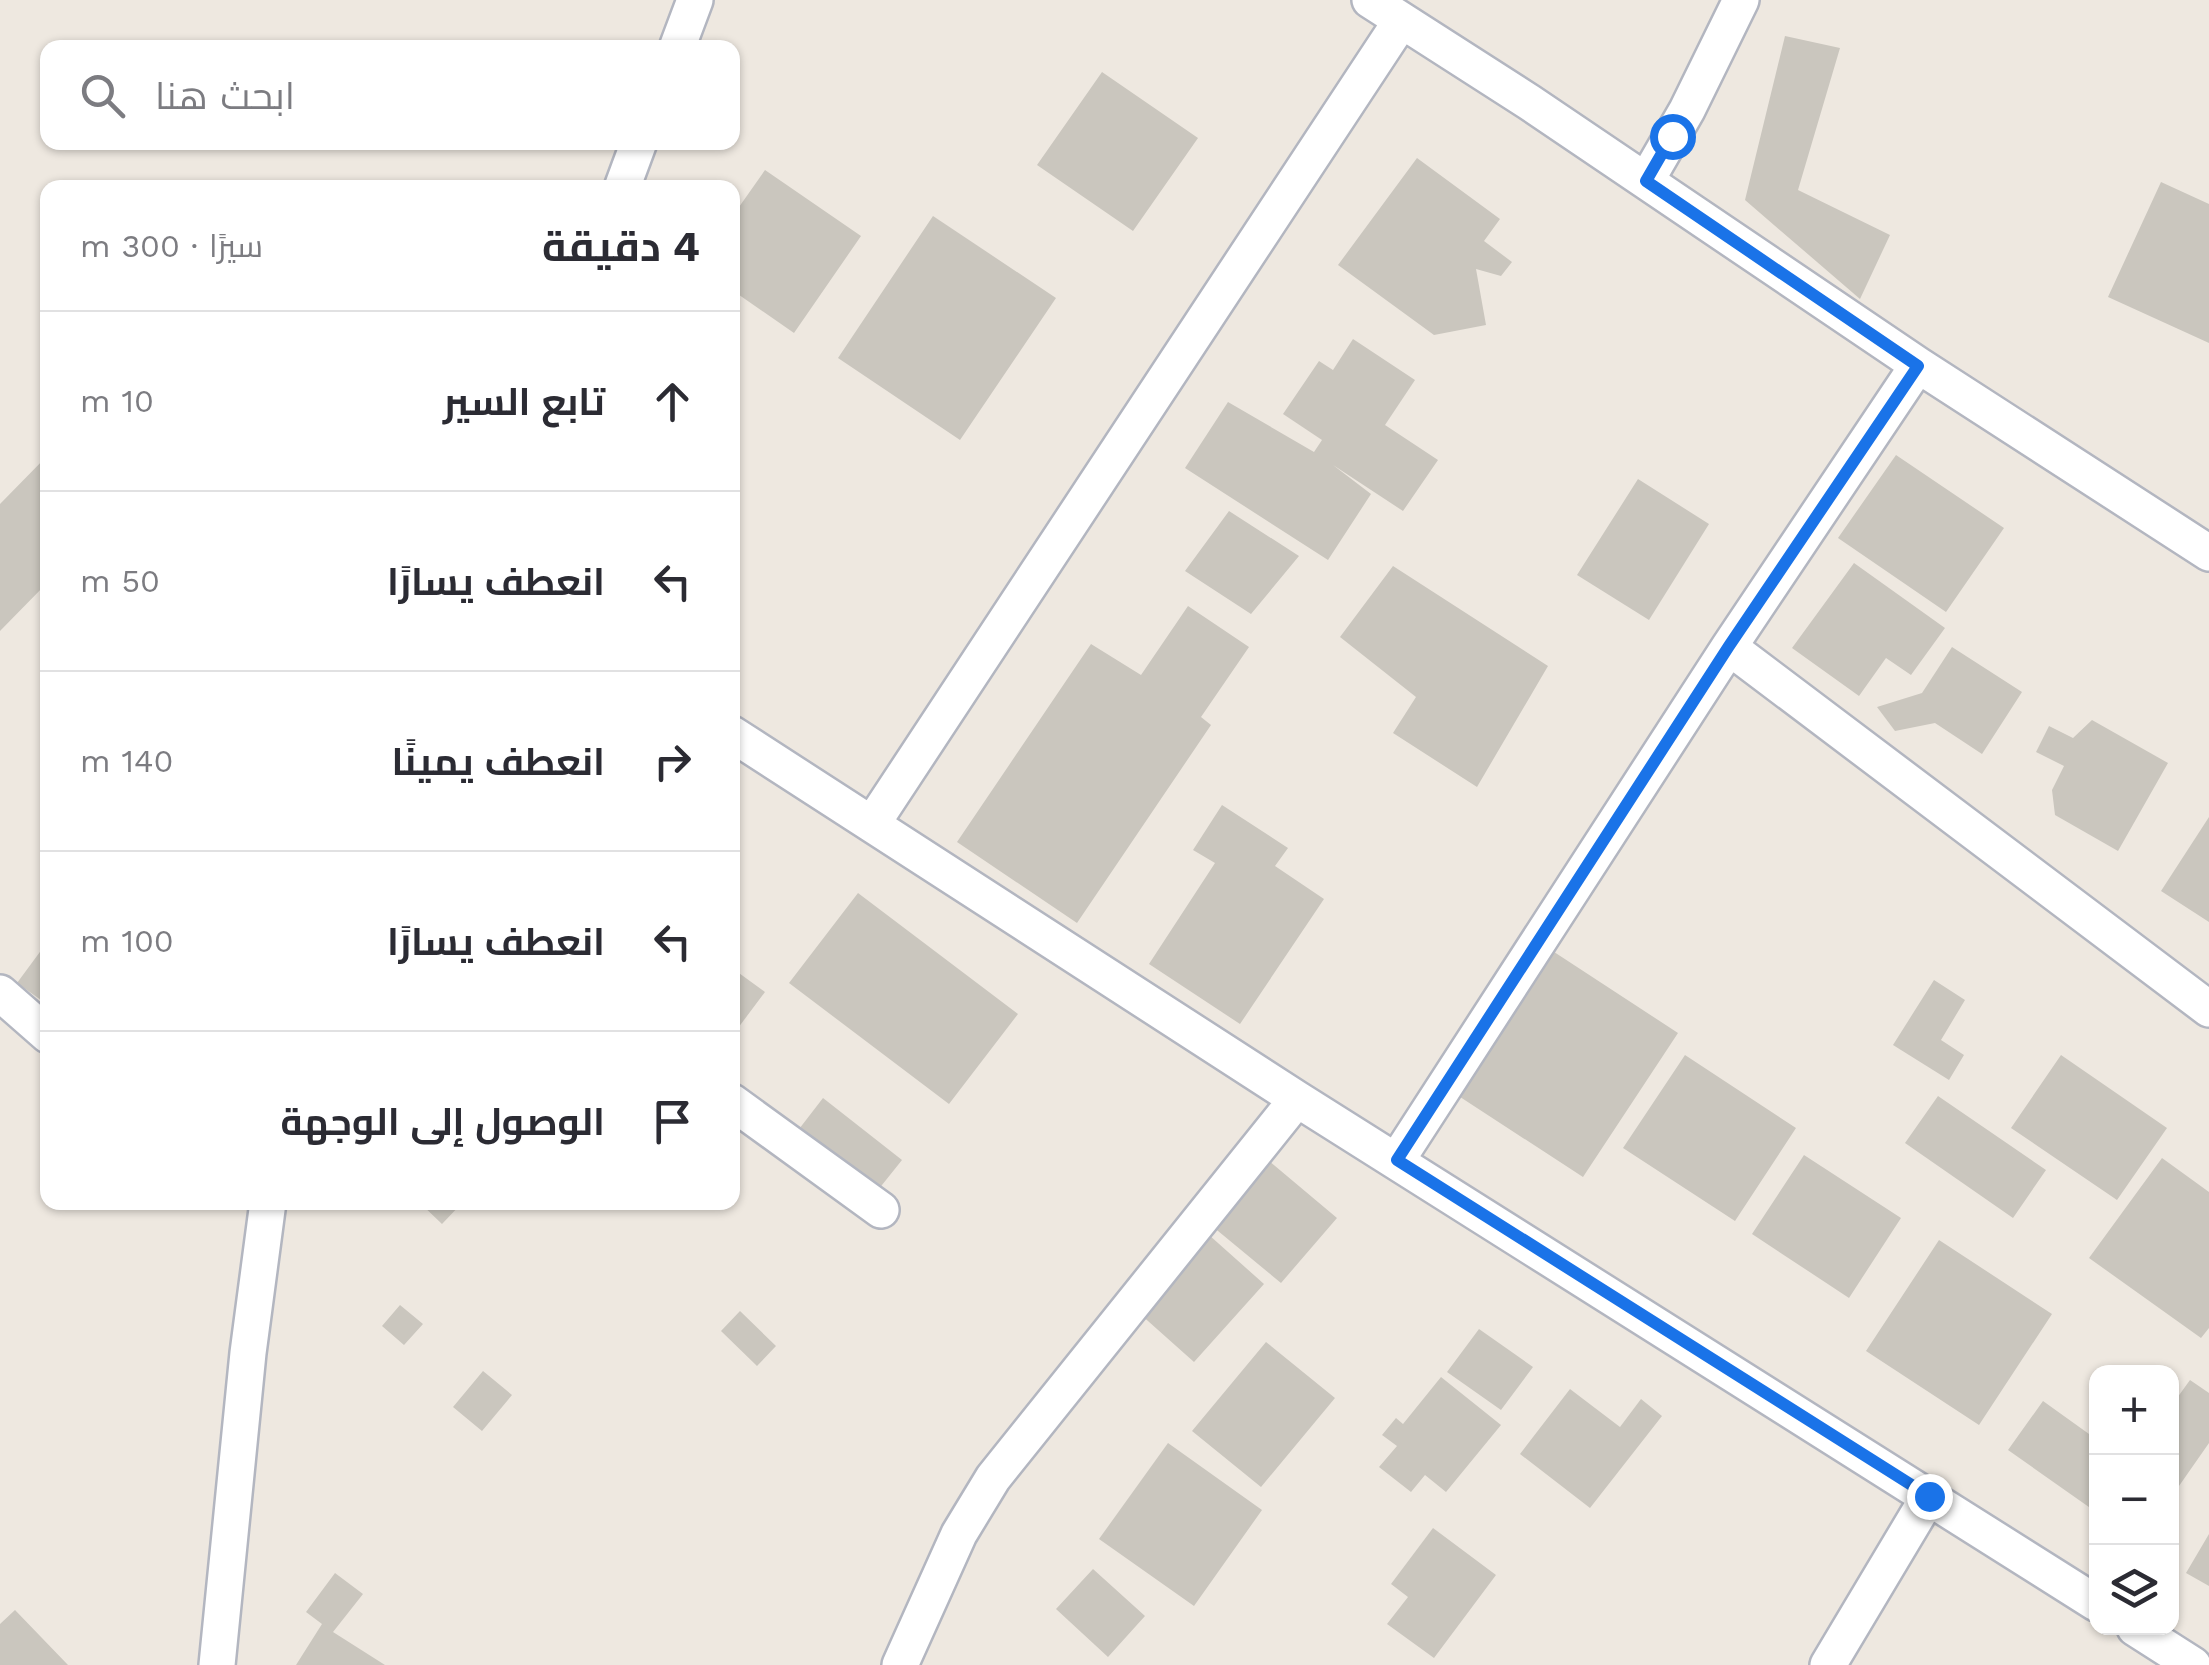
<!DOCTYPE html>
<html lang="ar">
<meta charset="utf-8">
<style>
:root{--surface:#fff;--page:#f7f7f7;--text:#2b2b33;--muted:#7c7c81;--line:#e1e1e2}
body{margin:0;font-family:"Work Sans",Cairo,sans-serif;background:var(--page);color:var(--text);direction:rtl}
.controls{position:absolute;right:30px;bottom:30px;display:grid;overflow:hidden;border-radius:20px;box-shadow:0 2px 8px #0004}
.controls button{width:90px;height:90px;display:grid;place-items:center;padding:0;border:0;border-bottom:2px solid var(--line);background:var(--surface);color:var(--text);font:50px sans-serif}
.stop{position:absolute;width:30px;height:30px;margin:-22px;border:8px solid #1a73e8;border-radius:50%;background:#fff}
.stop.end{background:#1a73e8;border-color:#fff;box-shadow:0 2px 10px #0008}
.list{margin:0;padding:0;list-style:none}
h2{display:flex;justify-content:space-between;align-items:center;height:130px;margin:0;padding:0 40px;font-size:42px}
h2 small{font-size:32px;font-weight:400;color:var(--muted)}
.list li{display:grid;grid-template-columns:65px 1fr auto;gap:30px;align-items:center;box-sizing:border-box;height:180px;padding:0 40px;border-top:2px solid var(--line)}
.list b{display:block;font-size:38px;white-space:nowrap}
.list em{font-size:32px;font-style:normal;color:var(--muted)}
.icon{flex:none;width:55px;height:55px;fill:none;stroke:currentColor;stroke-width:2;stroke-linecap:round;stroke-linejoin:round}
.map{position:relative;flex:none;width:2209px;height:1665px;overflow:hidden;direction:ltr}
.search{position:absolute;background:var(--surface);box-shadow:0 2px 8px #0004;left:40px;top:40px;width:700px;height:110px;display:flex;align-items:center;gap:25px;box-sizing:border-box;padding:0 35px;border-radius:20px;color:var(--muted);font-size:38px}
.panel{position:absolute;background:var(--surface);box-shadow:0 2px 8px #0004;left:40px;top:180px;width:700px;height:1030px;border-radius:20px;direction:rtl}
.map>svg:first-child{display:block}
.building{fill:#cac6be}
.lines{fill:none;stroke-linecap:round;stroke-linejoin:round}
.street-casing{stroke:#b3b6c0;stroke-width:40}
.street{stroke:#fff;stroke-width:35}
.route{stroke:#1a73e8;stroke-width:12}
</style>
<div class="map">
<svg width="2209" height="1665" viewBox="0 0 2209 1665">
<rect width="100%" height="100%" fill="#eee8e0"/>
<path class="building" d="M1785,36L1840,48L1798,190L1890,235L1860,299L1745,200Z
M1102,72L1198,138L1133,231L1037,165Z
M1417,158L1500,219L1484,241L1512,262L1501,276L1476,269L1486,325L1434,335L1338,265Z
M765,170L861,236L794,333L732,290V217Z
M2161,182L2209,204V343L2108,297Z
M933,216L1056,298L960,440L838,358Z
M1353,339L1415,380L1385,425L1438,460L1403,511L1333,465L1371,494L1328,560L1185,468L1228,402L1314,452L1322,440L1283,414L1319,361L1333,370Z
M48,455V582L0,631V504Z
M1896,455L2004,528L1946,612L1838,538Z
M1638,479L1709,524L1649,620L1577,575Z
M1229,511L1299,556L1251,614L1185,571Z
M1854,563L1945,628L1911,675L1886,658L1859,696L1792,648Z
M1393,566L1548,666L1477,787L1393,733L1416,697L1340,637Z
M1188,606L1249,647L1201,717L1211,725L1077,923L957,842L1091,644L1141,675Z
M1952,647L2022,692L1982,754L1935,723L1895,731L1877,707L1922,693Z
M2092,720L2168,763L2118,851L2055,815L2052,790L2064,766L2036,752L2049,726L2073,738Z
M1222,805L1288,848L1275,866L1324,899L1240,1024L1149,964L1215,863L1193,850Z
M2209,817V922L2161,891Z
M858,893L1018,1014L949,1104L789,983Z
M48,941V1005L17,983Z
M1548,948L1678,1033L1583,1177L1454,1093Z
M732,968L765,992L732,1036Z
M1934,980L1965,1000L1941,1040L1964,1055L1949,1080L1893,1045Z
M1685,1055L1796,1128L1735,1221L1623,1148Z
M2061,1055L2167,1128L2117,1200L2011,1128Z
M1938,1096L2046,1170L2013,1218L1905,1143Z
M823,1098L902,1160L874,1195L796,1133Z
M1804,1155L1901,1218L1849,1298L1752,1234Z
M2162,1158L2209,1192V1328L2201,1338L2089,1258Z
M1268,1160L1337,1218L1281,1283L1212,1226Z
M419,1202H463L442,1224Z
M1209,1235L1264,1284L1194,1362L1139,1313Z
M1939,1240L2052,1314L1979,1425L1866,1351Z
M400,1305L423,1324L404,1345L382,1326Z
M740,1311L776,1346L757,1366L721,1331Z
M1479,1329L1533,1367L1501,1410L1447,1372Z
M1266,1342L1335,1398L1261,1487L1192,1431Z
M483,1371L512,1395L482,1431L453,1407Z
M1441,1377L1501,1425L1446,1492L1425,1475L1411,1492L1379,1467L1397,1446L1382,1435L1396,1418L1403,1424Z
M2190,1380L2209,1393V1443L2172,1496V1405Z
M1570,1389L1620,1427L1641,1399L1662,1416L1590,1508L1520,1454Z
M2043,1401L2096,1439V1512L2008,1450Z
M1168,1443L1262,1510L1194,1606L1099,1539Z
M1433,1528L1496,1575L1434,1658L1387,1624L1408,1597L1391,1584Z
M2209,1534V1586L2186,1573Z
M1093,1569L1145,1616L1108,1657L1056,1609Z
M335,1573L363,1594L333,1632L385,1665H296L322,1624L306,1612Z
M15,1610L68,1665H0V1624Z"/>
<g class="lines">
<g class="street-casing">
<path id="street" d="M1370,0L1529,102L1918,365L2209,553
M677,48L695,0
M1646,181L1687,110L1741,0
M622,188L639,142
M1729,647L2209,1009
M732,734L1297,1099L2096,1603
M872,824L1401,21
M0,993L48,1035
M732,1102L881,1210
M1397,1160L1729,647L1918,365
M2135,1628L2193,1665
M217,1665L248,1353L268,1202
M900,1665L959,1534L993,1478L1297,1099
M1828,1665L1929,1496"/>
</g>
<use href="#street" class="street"/>
</g>
<g class="lines">
<path class="route" d="M1672,136L1646,181L1918,366L1729,646L1397,1160L1929,1496"/>
</g>
</svg>
<div class="controls">
<button>+</button>
<button>−</button>
<button><svg class="icon" aria-label="layers" viewBox="0 0 24 24"><path d="M12 4l9 5-9 5-9-5zM3 14l9 5 9-5"/></svg></button>
</div>
<div class="stop" style="left:1672px;top:136px"></div>
<div class="stop end" style="left:1929px;top:1496px"></div>
<div class="search"><svg class="icon" aria-label="search" viewBox="0 0 24 24"><circle cx="10" cy="10" r="6"/><path d="M15 15l6 6"/></svg>ابحث هنا</div>
<section class="panel">
<h2>4 دقيقة<small>سيرًا · 300 m</small></h2>
<ul class="list">
<li><svg class="icon" aria-label="ahead" viewBox="0 0 24 24"><path d="M12 20V5M6 11l6-6 6 6"/></svg><div><b>تابع السير</b></div><em>10 m</em></li>
<li><svg class="icon" aria-label="left" viewBox="0 0 24 24"><path d="M17 20v-9H6M10 6l-5 5 5 5"/></svg><div><b>انعطف يسارًا</b></div><em>50 m</em></li>
<li><svg class="icon" aria-label="right" viewBox="0 0 24 24"><path d="M7 20v-9h11M14 6l5 5-5 5"/></svg><div><b>انعطف يمينًا</b></div><em>140 m</em></li>
<li><svg class="icon" aria-label="left" viewBox="0 0 24 24"><path d="M17 20v-9H6M10 6l-5 5 5 5"/></svg><div><b>انعطف يسارًا</b></div><em>100 m</em></li>
<li><svg class="icon" aria-label="arrive" viewBox="0 0 24 24"><path d="M6 21V4h12l-3 4 3 4H6"/></svg><div><b>الوصول إلى الوجهة</b></div></li>
</ul>
</section>
</div>
